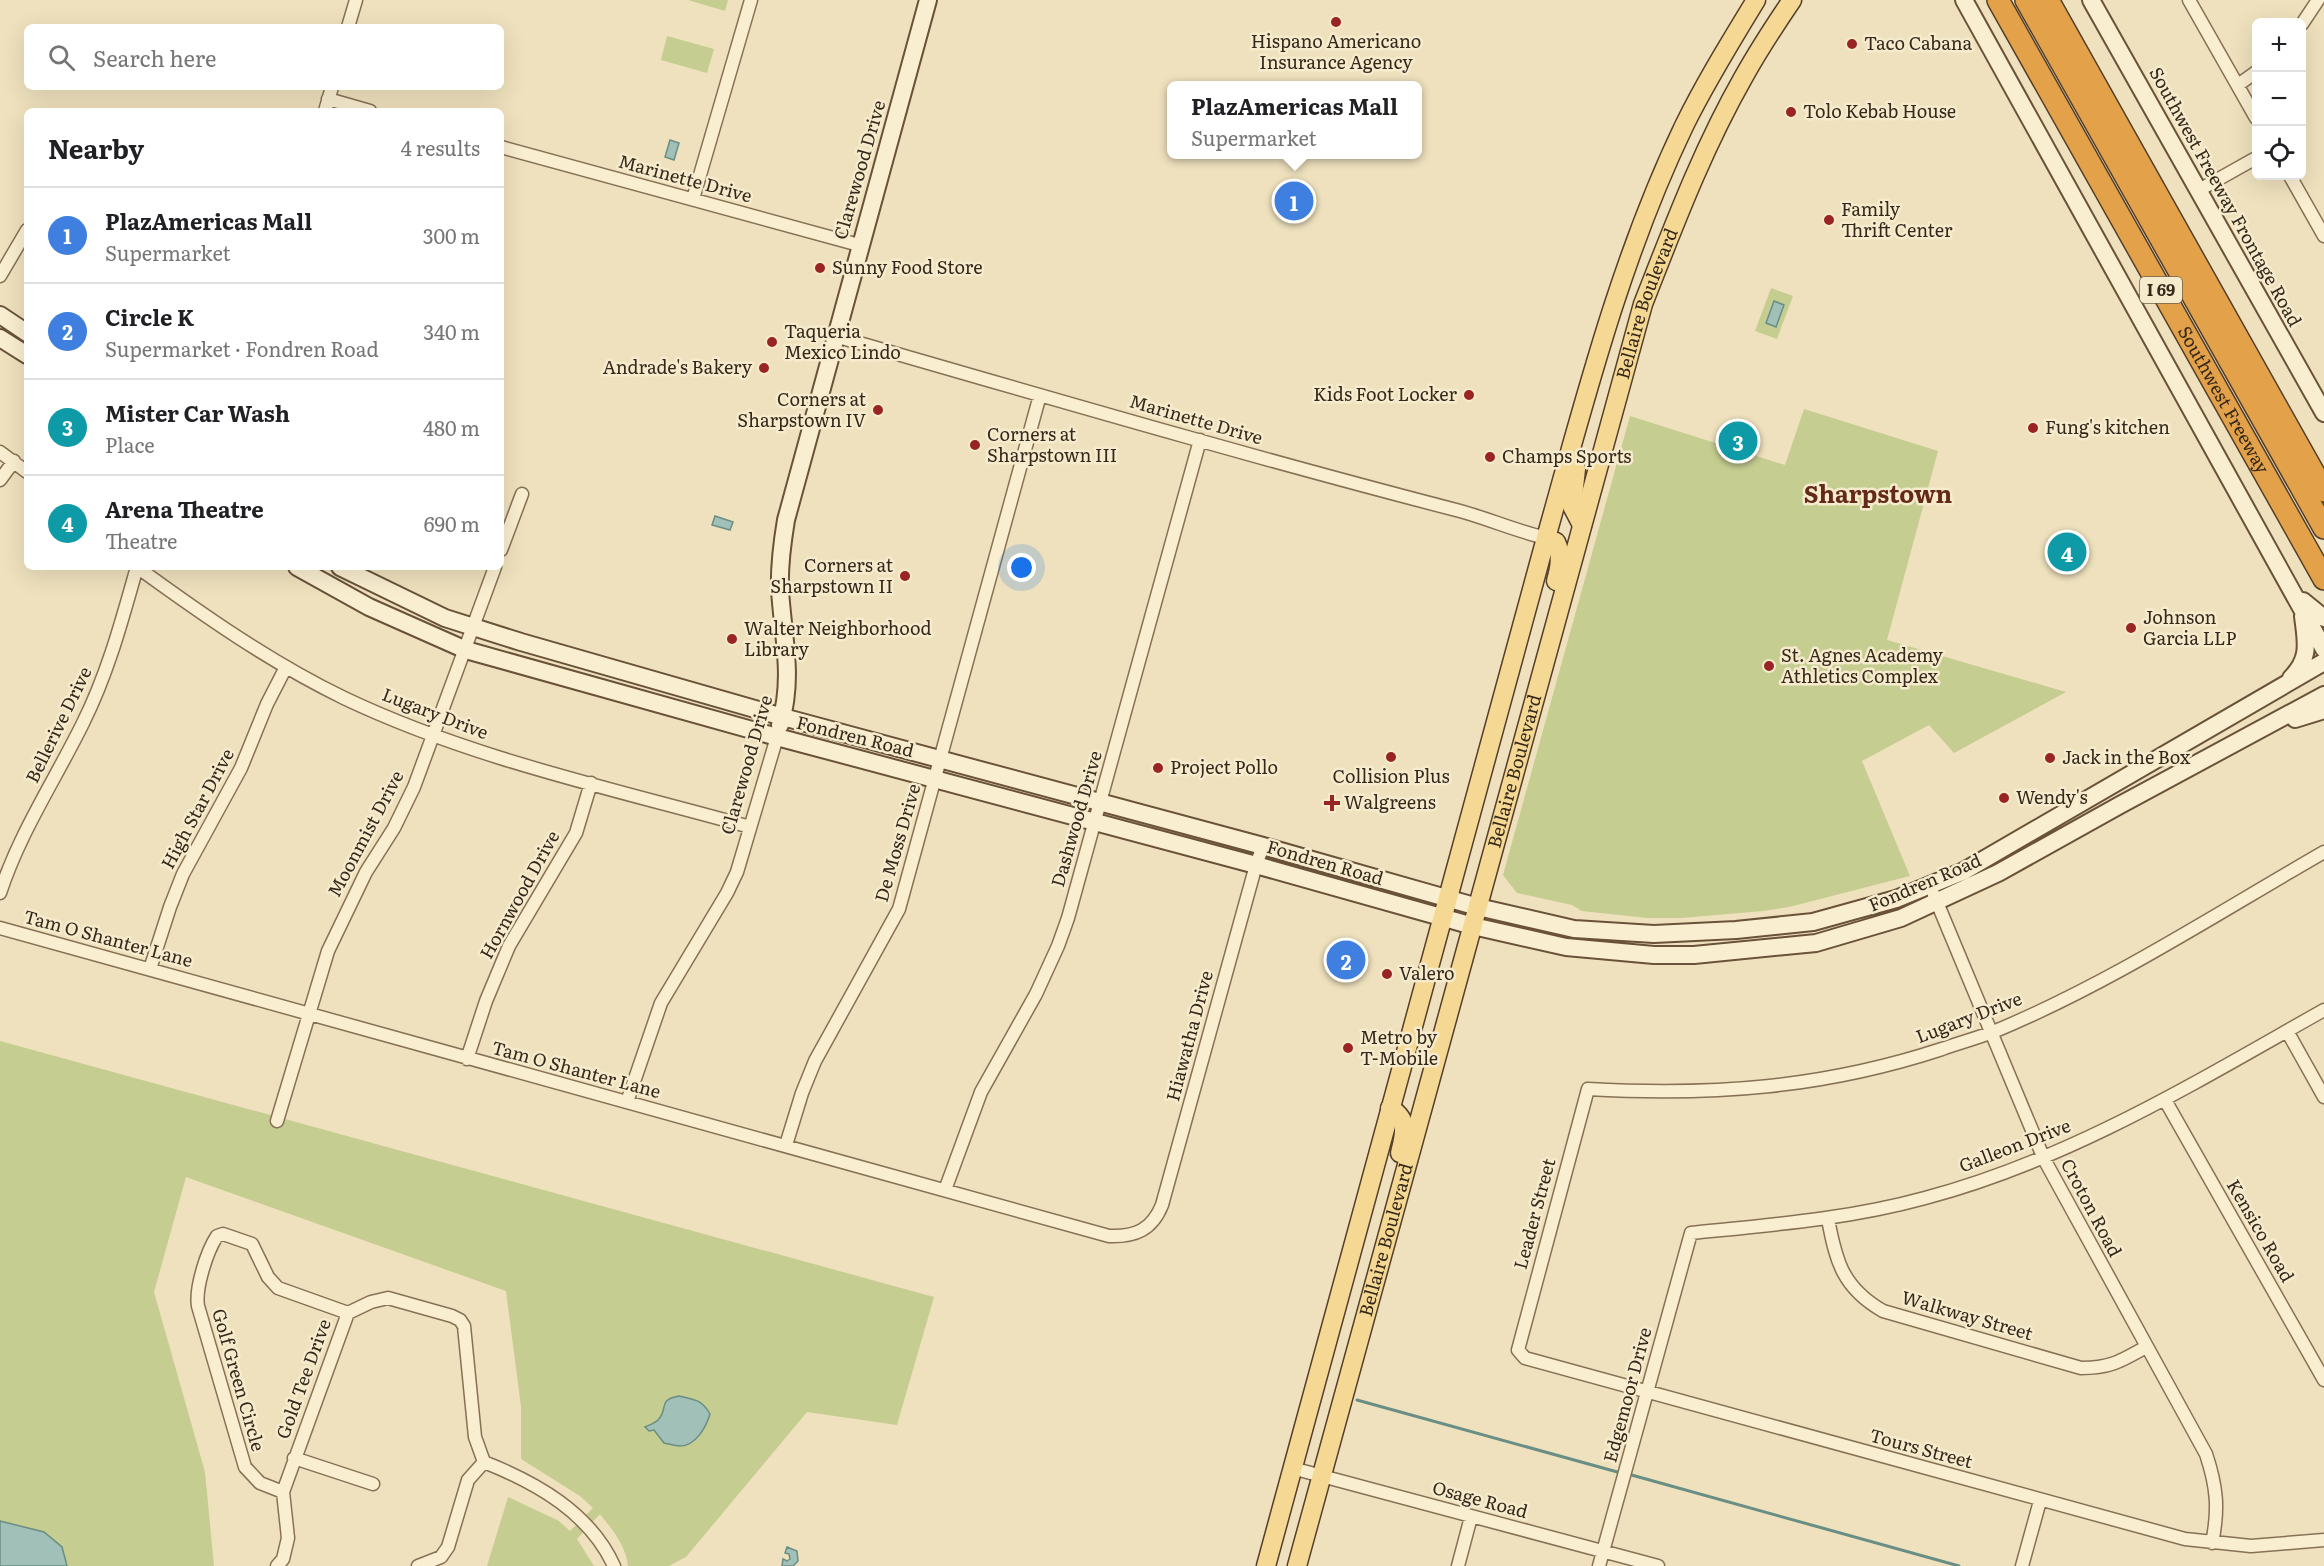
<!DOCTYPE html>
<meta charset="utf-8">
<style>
:root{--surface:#fff;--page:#f2f2f2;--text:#202124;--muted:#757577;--line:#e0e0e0;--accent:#db2777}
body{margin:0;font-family:Literata,serif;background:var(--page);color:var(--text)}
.controls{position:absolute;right:18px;top:18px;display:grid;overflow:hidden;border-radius:9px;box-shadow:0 6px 24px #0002}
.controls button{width:54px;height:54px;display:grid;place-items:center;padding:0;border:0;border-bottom:2px solid var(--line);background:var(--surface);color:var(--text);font:30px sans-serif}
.you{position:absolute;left:1022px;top:568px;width:21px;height:21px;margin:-15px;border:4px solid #fff;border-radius:50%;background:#1a73e8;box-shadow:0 0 0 9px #1a73e833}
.badge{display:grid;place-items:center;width:39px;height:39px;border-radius:50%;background:var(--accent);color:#fff;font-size:20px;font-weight:700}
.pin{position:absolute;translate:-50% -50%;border:3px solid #fff;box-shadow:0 2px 6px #0006}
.popup{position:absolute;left:1167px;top:81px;width:255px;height:78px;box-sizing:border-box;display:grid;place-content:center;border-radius:9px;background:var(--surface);filter:drop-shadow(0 2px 4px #0005);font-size:20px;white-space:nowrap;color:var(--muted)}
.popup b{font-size:22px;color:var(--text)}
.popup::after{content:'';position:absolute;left:50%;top:100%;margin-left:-12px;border:12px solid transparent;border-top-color:var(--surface)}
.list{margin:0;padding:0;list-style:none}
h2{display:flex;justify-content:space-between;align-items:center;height:78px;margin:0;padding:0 24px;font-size:26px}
h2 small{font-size:20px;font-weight:400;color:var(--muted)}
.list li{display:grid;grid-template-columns:39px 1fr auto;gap:18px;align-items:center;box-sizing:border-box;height:96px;padding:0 24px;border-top:2px solid var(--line)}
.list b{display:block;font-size:22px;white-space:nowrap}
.list p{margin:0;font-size:20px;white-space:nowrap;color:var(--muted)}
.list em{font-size:20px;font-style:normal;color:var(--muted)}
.icon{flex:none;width:33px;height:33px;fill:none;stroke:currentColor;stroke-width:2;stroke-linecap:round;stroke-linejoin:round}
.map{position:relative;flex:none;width:2324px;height:1566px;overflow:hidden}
.search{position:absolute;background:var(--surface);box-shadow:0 6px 24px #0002;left:24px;top:24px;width:480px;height:66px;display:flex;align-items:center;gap:15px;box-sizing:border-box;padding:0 21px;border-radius:9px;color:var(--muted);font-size:22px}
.panel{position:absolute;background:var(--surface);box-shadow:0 6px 24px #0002;left:24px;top:108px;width:480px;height:462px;border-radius:9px}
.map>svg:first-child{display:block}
.green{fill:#c5cd91}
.water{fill:#a1c0b7;stroke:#688e85;stroke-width:1.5}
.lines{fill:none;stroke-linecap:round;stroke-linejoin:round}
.stream{stroke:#688e85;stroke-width:3}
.street-casing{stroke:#877156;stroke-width:15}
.secondary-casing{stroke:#695239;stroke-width:20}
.primary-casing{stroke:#543f2b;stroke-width:21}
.highway-casing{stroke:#543f2b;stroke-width:24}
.street{stroke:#faeed0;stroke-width:12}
.secondary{stroke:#faeed0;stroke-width:16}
.primary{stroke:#f4d893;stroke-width:18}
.highway{stroke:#e3a24a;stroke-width:21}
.poi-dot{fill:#982524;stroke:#f6ebcd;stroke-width:2}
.labels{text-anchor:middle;stroke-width:5;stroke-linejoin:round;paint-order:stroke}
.shield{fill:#f6ebcd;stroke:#706350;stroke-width:1.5}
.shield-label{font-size:16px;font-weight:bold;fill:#36291b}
.poi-label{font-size:18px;fill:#36291b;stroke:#f6ebcd;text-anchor:start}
.street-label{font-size:18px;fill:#36291b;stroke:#f6ebcd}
.district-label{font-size:24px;font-weight:bold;fill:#642a19;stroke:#f6ebcd}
</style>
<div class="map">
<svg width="2324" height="1566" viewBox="0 0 2324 1566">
<rect width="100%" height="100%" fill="#efe1bd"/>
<path class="green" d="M688,0H728L725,11Z
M667,36L714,49L707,73L661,60Z
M1771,288L1793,296L1777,339L1755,331Z
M1804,409L1938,451L1887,640L2066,692L1954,753L1929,725L1862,761L1910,876L1789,907L1763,911L1682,918H1647L1582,911L1572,905L1517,893L1503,875L1630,416L1785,465Z
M0,1041L934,1297L897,1425L807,1412L686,1557L669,1566H628C626,1546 612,1529 600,1514L577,1539L594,1566H487L508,1497L559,1521L570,1531L593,1508L580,1496L521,1459V1407L506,1291L186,1177L154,1292L205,1472L214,1566H0Z"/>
<path class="water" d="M670,140L679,143L674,160L665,157Z
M1774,301L1784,305L1776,327L1766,323Z
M715,516L733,522L730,530L712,525Z
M679,1396C694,1399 702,1400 710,1414C706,1427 696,1446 680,1446C675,1446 669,1444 664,1443L654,1430L649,1431L645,1427C649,1425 655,1423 658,1420C669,1408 657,1400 679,1396Z
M0,1521L44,1532L62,1547L67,1566H0Z
M787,1547L797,1551L798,1561L793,1566H782L783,1559L787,1561L790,1559L789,1554L785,1553Z"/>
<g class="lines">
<path class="stream" d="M1357,1400L1621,1473
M1628,1474L1959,1566"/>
<g class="street-casing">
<path id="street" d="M2189,0L2256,118
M2302,24L2318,0
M348,27L356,0
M2238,85L2256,72
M328,99L370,111
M325,111L332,87
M501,147L859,245
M2290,176L2324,236
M2199,190L2256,158
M693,199L751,0
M0,276L27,230
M835,336C1043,396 1251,457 1460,511C1489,519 1516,531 1546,538
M0,452L27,472
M0,480L14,461
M501,550L522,494
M2324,852C2216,914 2109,984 1993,1032C1977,1038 1959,1043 1942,1049C1823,1088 1713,1096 1588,1089L1518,1350L1525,1358L2185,1539L2251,1546L2324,1540
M0,893C20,832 55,780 83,723C108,673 122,620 137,567C203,615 270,662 344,698C472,759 614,789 750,827
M1934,895L2044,1159L2206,1454C2217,1487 2219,1509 2212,1543
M0,928L1109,1236C1135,1237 1152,1230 1162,1205L1256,865L1263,846
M150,969L170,907L183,874L241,768L267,704L286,667
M2287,1031L2324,1097
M467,1059L486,1001L509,946L576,833L591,783
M2165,1100L2324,1380
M627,1102L661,1003L727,893L737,872L777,737
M277,1121L328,951L366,872L394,828L414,787L495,567
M786,1145L802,1093L815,1061L899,909L1040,395
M945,1190L981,1092L1036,994L1058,946L1068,918L1200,440
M1828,1219C1836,1262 1843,1288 1883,1311L2081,1368C2111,1368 2121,1361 2146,1347
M294,1458L373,1484
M484,1462C537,1483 590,1513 614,1566
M1292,1468L1658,1566
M283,1492L260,1483L245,1467L198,1306C195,1288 207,1251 217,1236L223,1234L252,1244L268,1277L278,1288L348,1313L371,1302L388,1298L452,1316L460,1320L464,1326L475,1437L484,1462L468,1480L448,1547L441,1557L418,1566
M277,1566L283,1559L288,1538L283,1492L348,1313
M1458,1566L1471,1517
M1599,1566L1691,1233C1770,1225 1849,1219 1925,1198C2069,1160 2196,1082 2324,1010
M2022,1566L2040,1501"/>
</g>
<g class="secondary-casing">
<path id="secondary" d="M1964,0L2324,649
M2091,0L2324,413
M0,315L27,333
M0,338L27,355
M297,567L369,607L466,650L777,737L1256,865L1473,926L1566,947L1654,955H1694L1816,943L1901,918L1998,873L2120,805L2324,695
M340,567L445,618L521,642L783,717L1263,846L1478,907L1574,929L1654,934L1736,930L1813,922L1896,899L1964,871L2324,662
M2303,601L2324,618
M2291,678C2311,658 2306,642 2303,616
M2295,719L2324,710
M780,725C794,677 783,638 780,590C779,566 782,544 786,520L928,0"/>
</g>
<g class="primary-casing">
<g id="primary">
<path d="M1576,469L1572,506L1582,525"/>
<path d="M1546,538L1556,542C1562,555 1560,567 1556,581"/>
<path d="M1390,1108C1409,1120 1405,1133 1400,1153"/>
<path d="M1266,1566L1546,538C1585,399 1621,257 1684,126C1705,83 1731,41 1756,0"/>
<path id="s1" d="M1297,1566L1643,304C1673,228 1702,150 1743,78C1758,51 1775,25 1792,0"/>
</g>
</g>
<g class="highway-casing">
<g id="highway">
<path id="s2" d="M1998,0L2324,579"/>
<path d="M2026,0L2324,528"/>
<path d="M2048,0L2324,491"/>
</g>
</g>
<use href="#street" class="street"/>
<use href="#secondary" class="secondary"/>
<use href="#primary" class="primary"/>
<use href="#highway" class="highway"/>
</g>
<g class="poi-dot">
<circle cx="1336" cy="22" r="6"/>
<circle cx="1852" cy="44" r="6"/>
<circle cx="1791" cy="112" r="6"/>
<circle cx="1829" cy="220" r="6"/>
<circle cx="820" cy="268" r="6"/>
<circle cx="772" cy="342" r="6"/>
<circle cx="764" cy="368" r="6"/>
<circle cx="1469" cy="395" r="6"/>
<circle cx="878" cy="410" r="6"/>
<circle cx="2033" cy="428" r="6"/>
<circle cx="975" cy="445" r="6"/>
<circle cx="1490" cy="457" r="6"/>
<circle cx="905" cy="576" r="6"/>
<circle cx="2131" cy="628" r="6"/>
<circle cx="732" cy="639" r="6"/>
<circle cx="1769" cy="666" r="6"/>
<circle cx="1391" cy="757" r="6"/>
<circle cx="2050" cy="758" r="6"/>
<circle cx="1158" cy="768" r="6"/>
<circle cx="2004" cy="798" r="6"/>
<path d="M1329 794h6v6h6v6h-6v6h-6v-6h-6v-6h6z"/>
<circle cx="1387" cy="974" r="6"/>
<circle cx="1348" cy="1048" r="6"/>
</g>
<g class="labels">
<rect class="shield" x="2140" y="277" width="42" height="26" rx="4.5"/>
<g class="shield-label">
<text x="2161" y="296">I 69</text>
</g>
<g class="poi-label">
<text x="1336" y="48" text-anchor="middle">Hispano Americano<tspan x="1336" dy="21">Insurance Agency</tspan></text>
<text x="1864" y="50">Taco Cabana</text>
<text x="1803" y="118">Tolo Kebab House</text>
<text x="1841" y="216">Family<tspan x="1841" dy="21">Thrift Center</tspan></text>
<text x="832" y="274">Sunny Food Store</text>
<text x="784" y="338">Taqueria<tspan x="784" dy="21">Mexico Lindo</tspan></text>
<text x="752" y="374" text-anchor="end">Andrade's Bakery</text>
<text x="1457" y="401" text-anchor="end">Kids Foot Locker</text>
<text x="866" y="406" text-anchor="end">Corners at<tspan x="866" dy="21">Sharpstown IV</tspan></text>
<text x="2045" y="434">Fung's kitchen</text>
<text x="987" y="441">Corners at<tspan x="987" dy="21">Sharpstown III</tspan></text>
<text x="1502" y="463">Champs Sports</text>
<text x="893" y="572" text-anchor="end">Corners at<tspan x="893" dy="21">Sharpstown II</tspan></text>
<text x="2143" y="624">Johnson<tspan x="2143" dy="21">Garcia LLP</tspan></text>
<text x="744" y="635">Walter Neighborhood<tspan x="744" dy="21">Library</tspan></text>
<text x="1781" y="662">St. Agnes Academy<tspan x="1781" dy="21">Athletics Complex</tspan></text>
<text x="2062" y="764">Jack in the Box</text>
<text x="1170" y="774">Project Pollo</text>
<text x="1391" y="783" text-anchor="middle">Collision Plus</text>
<text x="2016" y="804">Wendy's</text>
<text x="1344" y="809">Walgreens</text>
<text x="1399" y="980">Valero</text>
<text x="1360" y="1044">Metro by<tspan x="1360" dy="21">T-Mobile</tspan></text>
</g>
<g class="street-label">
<text transform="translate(860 170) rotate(-74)" y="6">Clarewood Drive</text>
<text transform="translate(685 179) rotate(15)" y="6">Marinette Drive</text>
<text transform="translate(2225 197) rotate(61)" y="6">Southwest Freeway Frontage Road</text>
<text dy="6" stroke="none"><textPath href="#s1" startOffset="1310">Bellaire Boulevard</textPath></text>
<text dy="6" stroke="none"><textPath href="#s2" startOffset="459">Southwest Freeway</textPath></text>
<text transform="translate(1196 420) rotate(16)" y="6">Marinette Drive</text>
<text transform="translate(435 714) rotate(21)" y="6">Lugary Drive</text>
<text transform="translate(59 725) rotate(-64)" y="6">Bellerive Drive</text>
<text transform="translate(855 737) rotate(14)" y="6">Fondren Road</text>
<text transform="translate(747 765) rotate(-74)" y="6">Clarewood Drive</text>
<text dy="6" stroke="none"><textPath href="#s1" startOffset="824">Bellaire Boulevard</textPath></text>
<text transform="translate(198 809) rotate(-62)" y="6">High Star Drive</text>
<text transform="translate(1077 819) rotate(-74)" y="6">Dashwood Drive</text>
<text transform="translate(366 834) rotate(-62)" y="6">Moonmist Drive</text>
<text transform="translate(898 843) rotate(-74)" y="6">De Moss Drive</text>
<text transform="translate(1325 863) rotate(16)" y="6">Fondren Road</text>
<text transform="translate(1925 883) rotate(-23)" y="6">Fondren Road</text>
<text transform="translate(520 895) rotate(-61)" y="6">Hornwood Drive</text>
<text transform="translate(108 939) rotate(15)" y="6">Tam O Shanter Lane</text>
<text transform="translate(1969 1018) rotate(-21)" y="6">Lugary Drive</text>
<text transform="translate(1190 1036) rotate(-75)" y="6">Hiawatha Drive</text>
<text transform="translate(576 1070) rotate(15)" y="6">Tam O Shanter Lane</text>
<text transform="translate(2015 1146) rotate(-21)" y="6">Galleon Drive</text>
<text transform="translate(2091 1208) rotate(62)" y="6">Croton Road</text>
<text transform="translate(1535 1214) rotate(-75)" y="6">Leader Street</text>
<text transform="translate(2260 1231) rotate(60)" y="6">Kensico Road</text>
<text dy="6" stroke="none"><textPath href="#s1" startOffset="338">Bellaire Boulevard</textPath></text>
<text transform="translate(1967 1316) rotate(16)" y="6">Walkway Street</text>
<text transform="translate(304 1379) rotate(-70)" y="6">Gold Tee Drive</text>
<text transform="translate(238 1380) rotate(74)" y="6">Golf Green Circle</text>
<text transform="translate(1628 1395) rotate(-75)" y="6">Edgemoor Drive</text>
<text transform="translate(1921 1449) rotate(15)" y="6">Tours Street</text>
<text transform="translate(1480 1500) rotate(15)" y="6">Osage Road</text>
</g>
<g class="district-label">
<text x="1878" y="503">Sharpstown</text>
</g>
</g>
</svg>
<div class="controls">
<button>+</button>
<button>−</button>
<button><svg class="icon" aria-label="locate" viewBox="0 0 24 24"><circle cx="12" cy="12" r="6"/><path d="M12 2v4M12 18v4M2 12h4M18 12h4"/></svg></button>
</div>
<div class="you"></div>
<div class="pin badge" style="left:1294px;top:201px;background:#3f7fe0">1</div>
<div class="popup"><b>PlazAmericas Mall</b>Supermarket</div>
<div class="pin badge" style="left:1346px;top:960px;background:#3f7fe0">2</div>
<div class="pin badge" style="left:1738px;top:441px;background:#0f9aa8">3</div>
<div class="pin badge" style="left:2067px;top:552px;background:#0f9aa8">4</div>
<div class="search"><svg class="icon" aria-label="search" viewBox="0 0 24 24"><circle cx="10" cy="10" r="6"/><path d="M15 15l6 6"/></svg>Search here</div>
<section class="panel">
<h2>Nearby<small>4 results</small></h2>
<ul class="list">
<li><span class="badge" style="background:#3f7fe0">1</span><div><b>PlazAmericas Mall</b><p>Supermarket</p></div><em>300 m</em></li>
<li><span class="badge" style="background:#3f7fe0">2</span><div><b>Circle K</b><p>Supermarket · Fondren Road</p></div><em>340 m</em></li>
<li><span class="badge" style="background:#0f9aa8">3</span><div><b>Mister Car Wash</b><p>Place</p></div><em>480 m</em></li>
<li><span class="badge" style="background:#0f9aa8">4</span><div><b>Arena Theatre</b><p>Theatre</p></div><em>690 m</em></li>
</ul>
</section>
</div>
